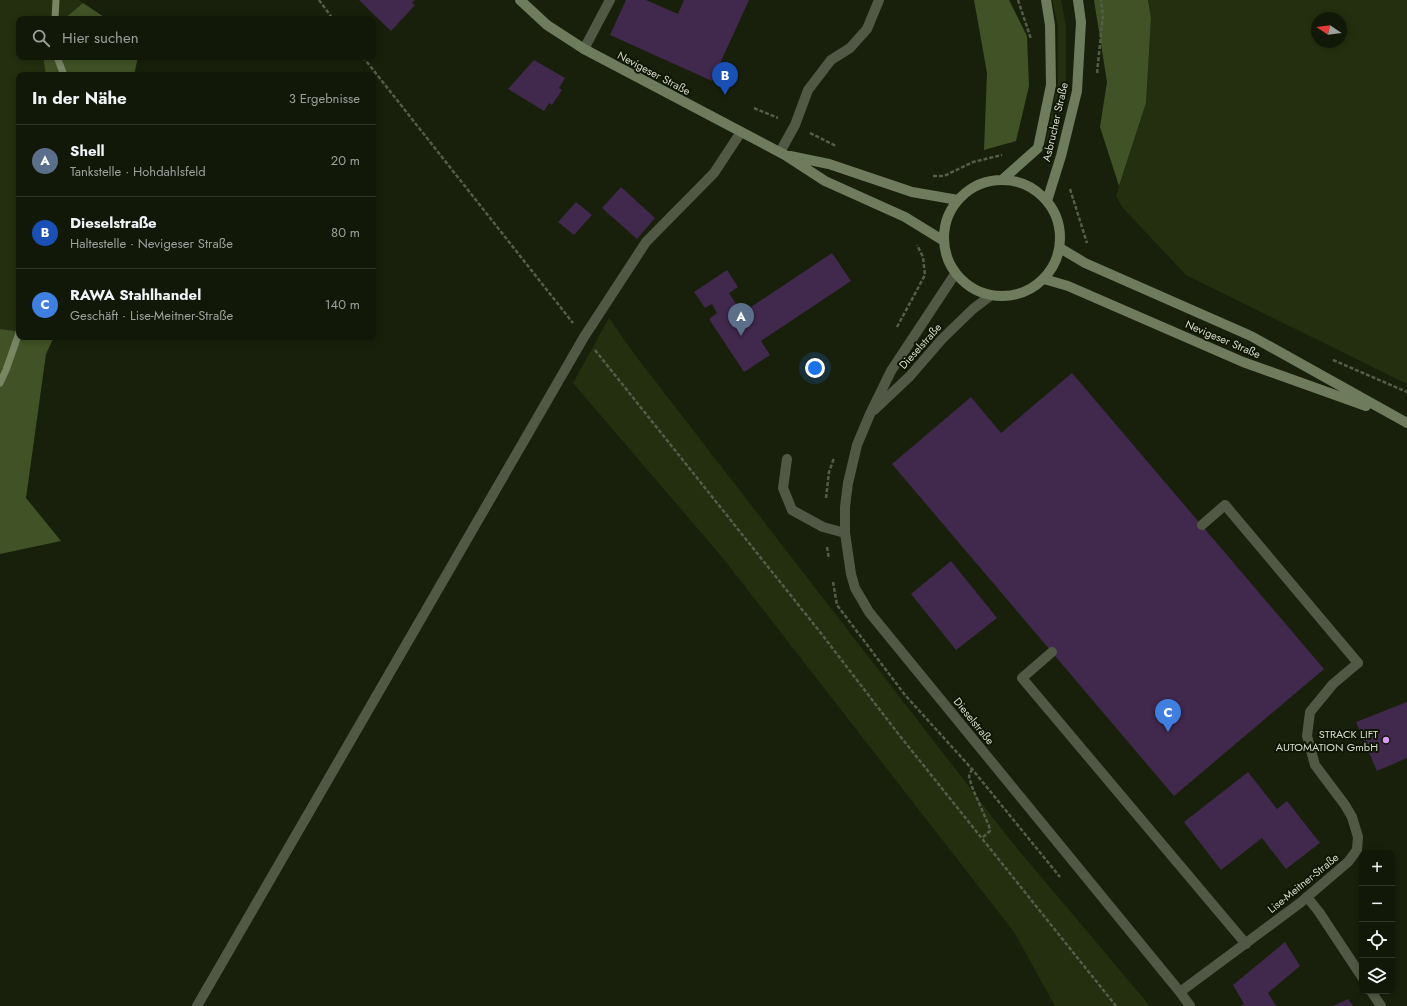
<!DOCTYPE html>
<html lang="de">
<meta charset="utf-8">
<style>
:root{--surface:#121808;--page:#1f2516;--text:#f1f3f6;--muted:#9ca09c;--line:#313729;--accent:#d99af7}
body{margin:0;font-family:Jost,sans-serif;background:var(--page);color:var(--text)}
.controls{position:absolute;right:12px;bottom:12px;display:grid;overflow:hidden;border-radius:8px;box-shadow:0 2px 6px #0003}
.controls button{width:36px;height:36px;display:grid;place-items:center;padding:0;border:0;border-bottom:1px solid var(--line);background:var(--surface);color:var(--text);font:20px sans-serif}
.compass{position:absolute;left:1311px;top:12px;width:36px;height:36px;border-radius:50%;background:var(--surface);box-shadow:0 2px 6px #0003;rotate:283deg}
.you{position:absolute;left:815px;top:368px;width:14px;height:14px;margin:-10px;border:3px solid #fff;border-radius:50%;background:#1a73e8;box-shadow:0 0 0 6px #1a73e833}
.badge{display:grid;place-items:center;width:26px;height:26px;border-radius:50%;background:var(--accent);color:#fff;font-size:13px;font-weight:700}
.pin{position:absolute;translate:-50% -33px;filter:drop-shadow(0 1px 2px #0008)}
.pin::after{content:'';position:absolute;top:21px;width:14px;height:12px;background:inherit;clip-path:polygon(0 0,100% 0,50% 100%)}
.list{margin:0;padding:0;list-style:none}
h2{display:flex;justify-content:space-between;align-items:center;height:52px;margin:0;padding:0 16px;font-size:17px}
h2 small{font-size:13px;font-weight:400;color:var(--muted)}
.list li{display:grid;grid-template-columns:26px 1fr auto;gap:12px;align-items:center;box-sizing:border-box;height:72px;padding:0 16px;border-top:1px solid var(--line)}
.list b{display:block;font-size:15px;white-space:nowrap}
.list p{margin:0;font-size:13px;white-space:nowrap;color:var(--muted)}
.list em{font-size:13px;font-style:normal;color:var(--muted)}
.icon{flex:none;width:22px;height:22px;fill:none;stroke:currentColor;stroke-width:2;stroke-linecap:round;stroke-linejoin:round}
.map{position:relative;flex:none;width:1407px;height:1006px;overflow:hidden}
.search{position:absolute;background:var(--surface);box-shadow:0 2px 6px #0003;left:16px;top:16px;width:360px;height:44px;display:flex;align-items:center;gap:10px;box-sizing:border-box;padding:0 14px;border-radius:8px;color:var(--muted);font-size:15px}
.panel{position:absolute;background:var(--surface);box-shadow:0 2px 6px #0003;left:16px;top:72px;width:360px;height:268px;border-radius:8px}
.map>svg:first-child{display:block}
.green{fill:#232f0e;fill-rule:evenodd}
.forest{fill:#415226}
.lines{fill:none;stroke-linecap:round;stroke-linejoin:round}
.stream{stroke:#798664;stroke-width:7}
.building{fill:#41284d}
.path{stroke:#555c4a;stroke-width:2.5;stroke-dasharray:4 2;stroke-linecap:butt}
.service{stroke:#515946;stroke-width:10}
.minor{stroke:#515946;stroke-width:10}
.secondary{stroke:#6f7b5d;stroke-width:10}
.poi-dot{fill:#d99af7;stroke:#0f1603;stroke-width:1.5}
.labels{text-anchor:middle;stroke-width:4;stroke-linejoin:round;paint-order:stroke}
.street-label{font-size:11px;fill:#d6dbce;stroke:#0f1603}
.poi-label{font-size:11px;fill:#d6dbce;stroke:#0f1603;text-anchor:end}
</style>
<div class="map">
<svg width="1407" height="1006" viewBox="0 0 1407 1006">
<rect width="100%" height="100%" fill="#18200b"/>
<path class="green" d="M0,0H79L83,3L64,19H19V57H43L46,75H19V324L15,331L0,329Z
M1052,0H1061L1066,26V84L1053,146L1046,143L1058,83V26Z
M1148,0H1407V384L1186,275L1123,208L1116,196L1146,103L1151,18ZM1317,18H1341V42H1317Z
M609,318L635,355L1011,841L1150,1006H1055L1014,932L722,557L573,383Z"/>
<path class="forest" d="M974,0H1009L1027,36L1029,86L1016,141L984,150L987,73Z
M1094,0H1148L1151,18L1146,103L1119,186L1100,127L1107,82Z
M83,3L107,19H64Z
M43,57H138L134,75H46Z
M19,324V337H54L46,354L26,498L61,541L0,554V329L15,331Z"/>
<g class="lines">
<path class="stream" d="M55,19L56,0
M57,57L64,75
M0,383L6,370L19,333"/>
</g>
<path class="building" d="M359,0H415L412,3L415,5L391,31Z
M626,0H646L678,14L684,0H749L712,81L610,35Z
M534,60L565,78L559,88L562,90L552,105L549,103L544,111L508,89Z
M621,187L655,218L637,239L602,208Z
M576,202L592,215L574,235L558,222Z
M832,253L851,281L761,341L770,355L744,372L709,319L717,313L712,304L705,308L694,292L727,270L738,287L729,293L742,313Z
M1072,373L1324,669L1174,796L892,464L971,397L1001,433Z
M951,561L997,618L956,650L911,594Z
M1407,702V758L1377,771L1356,722Z
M1248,772L1277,809L1287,801L1320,843L1286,869L1262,838L1221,870L1184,822Z
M1285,942L1300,966L1268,993L1276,1006H1241L1244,1004L1233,985Z
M1348,999L1353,1006H1333Z"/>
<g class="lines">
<path class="path" d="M319,0L333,19
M1018,0L1031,39
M363,57L573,323
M1097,73L1103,15L1101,0
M754,108L778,118
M810,133L836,146
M933,176H944L973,162L1002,155
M1070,189L1087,243
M897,327L925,275L923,257L917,245
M595,350L820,632L900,736L1116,1006
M1333,360L1407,392
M826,498L829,472L834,458
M827,547L829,559
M833,582L837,605L905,695L972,769L1060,877
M972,769L969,776L972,787L989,826L990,831L982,838"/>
<path class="service" d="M584,49L610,0
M780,152L795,125L808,90L831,60L850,48L867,29L879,0
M1202,525L1225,505L1358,663
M1052,652L1022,678L1246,944
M1307,897L1319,912L1362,977
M1371,991L1381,1006
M197,1006L584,337L646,242L714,173L741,132"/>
<path class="minor" d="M955,274L891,371L870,414L857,445L848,483L845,507V533L851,574L855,588L869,612L1180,992L1190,1006
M874,410L910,376L942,339L973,309L990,296
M787,459L783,488L792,510L823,527L845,533
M1180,992L1300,903L1348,862L1357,850L1358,837L1352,817L1345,805L1315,765L1307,736L1310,712L1333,684L1358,663"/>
<path class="secondary" d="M520,0L547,25L584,49L785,155L825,181L905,217L944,241
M790,156L829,164L912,192L958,200
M944 238a58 58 0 1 1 116 0a58 58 0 1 1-116 0Z
M1002,180L1038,148L1051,85L1050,25L1046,0
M1047,201L1061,156L1077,91L1081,22L1078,0
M1060,248L1085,263L1251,336L1407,423
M1044,279L1068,286L1243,362L1366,406"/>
</g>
<circle class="poi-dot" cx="1386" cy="740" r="4"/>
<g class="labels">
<g class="street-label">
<text transform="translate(654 73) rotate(28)" y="4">Nevigeser Straße</text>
<text transform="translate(1055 122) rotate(-77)" y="4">Asbrucher Straße</text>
<text transform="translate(1223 339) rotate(23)" y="4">Nevigeser Straße</text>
<text transform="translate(920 346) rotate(-48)" y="4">Dieselstraße</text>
<text transform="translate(974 721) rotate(51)" y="4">Dieselstraße</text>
<text transform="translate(1303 883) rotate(-39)" y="4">Lise-Meitner-Straße</text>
</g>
<g class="poi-label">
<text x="1378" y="738">STRACK LIFT<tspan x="1378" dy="13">AUTOMATION GmbH</tspan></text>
</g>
</g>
</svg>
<div class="controls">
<button>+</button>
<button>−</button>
<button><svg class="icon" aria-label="locate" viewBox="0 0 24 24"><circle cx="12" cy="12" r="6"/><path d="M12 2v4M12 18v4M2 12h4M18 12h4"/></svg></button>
<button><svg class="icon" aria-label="layers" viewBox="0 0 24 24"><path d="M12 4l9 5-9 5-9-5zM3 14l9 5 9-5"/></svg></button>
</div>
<svg class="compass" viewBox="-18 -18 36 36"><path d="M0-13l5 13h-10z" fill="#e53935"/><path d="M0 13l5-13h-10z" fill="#9ca09c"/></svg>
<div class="you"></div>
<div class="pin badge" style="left:741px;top:336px;background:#5c6f8a">A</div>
<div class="pin badge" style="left:725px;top:95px;background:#1a4fb4">B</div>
<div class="pin badge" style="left:1168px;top:732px;background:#3f7fe0">C</div>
<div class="search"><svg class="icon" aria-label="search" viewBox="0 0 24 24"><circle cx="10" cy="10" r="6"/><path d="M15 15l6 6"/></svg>Hier suchen</div>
<section class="panel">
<h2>In der Nähe<small>3 Ergebnisse</small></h2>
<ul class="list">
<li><span class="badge" style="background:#5c6f8a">A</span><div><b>Shell</b><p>Tankstelle · Hohdahlsfeld</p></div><em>20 m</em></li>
<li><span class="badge" style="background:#1a4fb4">B</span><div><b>Dieselstraße</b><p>Haltestelle · Nevigeser Straße</p></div><em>80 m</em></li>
<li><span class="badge" style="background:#3f7fe0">C</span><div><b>RAWA Stahlhandel</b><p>Geschäft · Lise-Meitner-Straße</p></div><em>140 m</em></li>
</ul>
</section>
</div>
